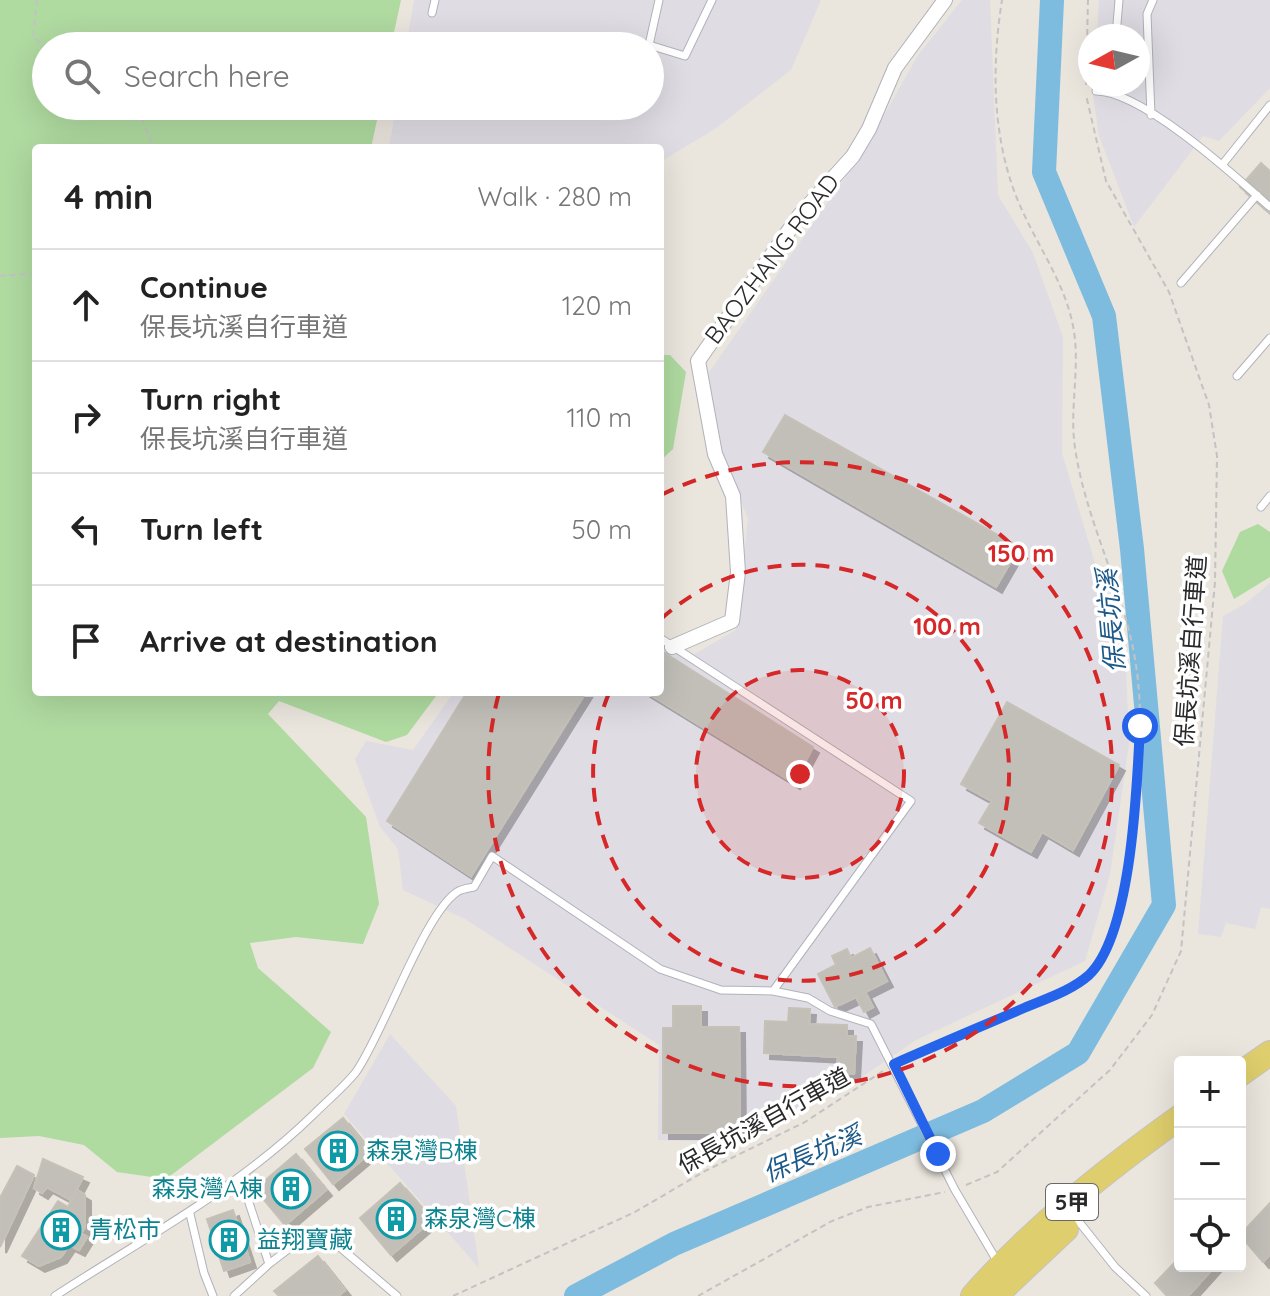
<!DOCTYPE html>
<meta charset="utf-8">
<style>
:root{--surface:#fff;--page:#f6f6f6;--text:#222;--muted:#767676;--line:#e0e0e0}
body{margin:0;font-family:Quicksand,"Noto Sans TC",sans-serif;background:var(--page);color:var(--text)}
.controls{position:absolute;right:24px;bottom:24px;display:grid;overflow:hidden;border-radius:8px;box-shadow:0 8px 32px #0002}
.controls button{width:72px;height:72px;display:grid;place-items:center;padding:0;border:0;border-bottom:2px solid var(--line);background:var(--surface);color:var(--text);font:40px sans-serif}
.compass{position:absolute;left:1078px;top:24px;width:72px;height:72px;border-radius:50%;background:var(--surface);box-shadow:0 8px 32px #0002;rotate:262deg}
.stop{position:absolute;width:24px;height:24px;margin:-18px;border:6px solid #2563eb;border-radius:50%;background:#fff}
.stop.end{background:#2563eb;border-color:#fff;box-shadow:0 2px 8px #0008}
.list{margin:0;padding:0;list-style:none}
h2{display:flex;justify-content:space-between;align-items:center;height:104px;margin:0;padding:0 32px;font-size:34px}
h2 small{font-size:26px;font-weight:400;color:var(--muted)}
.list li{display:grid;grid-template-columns:52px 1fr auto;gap:24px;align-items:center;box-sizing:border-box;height:112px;padding:0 32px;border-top:2px solid var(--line)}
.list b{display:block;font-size:30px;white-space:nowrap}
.list p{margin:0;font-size:26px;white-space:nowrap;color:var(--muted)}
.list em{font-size:26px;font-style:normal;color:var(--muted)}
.icon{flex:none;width:44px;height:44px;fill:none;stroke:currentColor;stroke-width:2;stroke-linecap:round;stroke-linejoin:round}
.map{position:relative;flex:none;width:1270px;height:1296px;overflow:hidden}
.search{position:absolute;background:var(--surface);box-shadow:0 8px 32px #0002;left:32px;top:32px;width:632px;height:88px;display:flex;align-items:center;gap:20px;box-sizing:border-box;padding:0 28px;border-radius:44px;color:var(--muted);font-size:30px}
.panel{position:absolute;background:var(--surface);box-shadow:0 8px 32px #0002;left:32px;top:144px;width:632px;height:552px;border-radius:8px}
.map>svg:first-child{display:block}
.industrial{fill:#dfdde3}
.green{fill:#afdaa0}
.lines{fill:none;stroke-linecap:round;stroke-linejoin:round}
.river{stroke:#7dbcdf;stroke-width:24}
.building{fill:#c2bfb9;stroke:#c5c1b7;stroke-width:2;filter:url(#shadow)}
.service-casing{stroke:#b1b2bb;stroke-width:9}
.minor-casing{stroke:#b1b2bb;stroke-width:16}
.primary-casing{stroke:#c3c3c3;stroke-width:26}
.path{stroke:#c3c3c3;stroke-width:2;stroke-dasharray:6 4;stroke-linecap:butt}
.service{stroke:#fff;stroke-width:7}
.minor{stroke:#fff;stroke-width:14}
.primary{stroke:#dfce6d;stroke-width:24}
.route{stroke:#2563eb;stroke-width:10}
.ring{fill:none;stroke:#d62828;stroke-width:4;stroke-dasharray:14 10}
.labels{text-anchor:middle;stroke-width:7;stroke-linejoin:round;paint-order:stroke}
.shield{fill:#fff;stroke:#696969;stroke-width:2}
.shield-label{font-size:22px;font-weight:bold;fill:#292929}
.street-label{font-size:24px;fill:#292929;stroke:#fff}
.culture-label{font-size:24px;fill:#0d838f;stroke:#fff;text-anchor:start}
.water-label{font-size:26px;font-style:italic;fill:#1e5a89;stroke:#fff}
.centre{fill:#d62828;stroke:#fff;stroke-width:4}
.ring-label{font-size:24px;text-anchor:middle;font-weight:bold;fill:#d62828;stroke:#fff;stroke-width:7;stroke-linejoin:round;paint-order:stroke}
</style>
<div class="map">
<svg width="1270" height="1296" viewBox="0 0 1270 1296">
<defs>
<filter id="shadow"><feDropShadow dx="6" dy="6" stdDeviation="0" flood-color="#0004"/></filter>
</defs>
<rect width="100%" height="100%" fill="#eae5dd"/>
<path class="industrial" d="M414,0H821L791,70L715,129L660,162V148H389L396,106H650V46H406Z
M962,0H990L998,195L1033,253L1063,337L1062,453L1126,667L1129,744L1110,874L1085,961L916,1040L862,1077L731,1142L658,1140L659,1045L465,919L403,890L398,849L380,827L355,759L366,741L413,750L454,692H660V645L691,656L736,630L748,518L721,457L705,378L865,149L918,55Z
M1099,0H1270V88L1219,141L1203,136L1134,227L1099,136L1093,95L1094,84H1138V36H1097Z
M1270,583V909L1261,907L1255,929L1226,923L1221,937L1198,934L1223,616L1245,604Z
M390,1034L456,1106L479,1268L344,1114Z"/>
<path class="green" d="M0,0H401L391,46H46V106H380L371,148H36V692H439L407,735L386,742L279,701L268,714L366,817L379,904L363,944L296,937L250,943L258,968L331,1032L313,1068L166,1179L117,1172L84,1145L39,1136L0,1138Z
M660,355H670L686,372L673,449L660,461Z
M1258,524L1270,532V577L1234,599L1222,571L1240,532Z"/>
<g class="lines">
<path class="river" d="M576,1296L674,1244L983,1111L1078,1053L1164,905L1132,549L1104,316L1044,172L1052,0"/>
</g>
<path class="building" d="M1261,163L1270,171V213L1240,187Z
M785,415L1019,547L996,587L763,452Z
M660,650L813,747L794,783L646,692H660Z
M467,692H586L471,876L387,821Z
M1007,702L1119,765L1073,850L1042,832L1031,852L979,823L992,801L961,784Z
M870,948L887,981L865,992L873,1007L864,1012L856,997L835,1007L818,974L836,965L832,956L847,949L851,958Z
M673,1006H701V1027H739L740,1133H663V1028H673Z
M789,1008L810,1009L809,1024L847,1025V1036H856L854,1074L837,1073L838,1057L764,1053L765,1021L788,1022Z
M343,1118L371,1152L333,1184L305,1149Z
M296,1154L326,1190L285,1225L255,1189Z
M43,1159L83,1177L71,1200L47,1187L42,1193L34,1188Z
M17,1166L34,1175L0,1247V1198Z
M400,1183L432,1220L391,1255L360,1218Z
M77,1190L85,1195V1227L81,1233L87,1237L79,1250L69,1245L61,1257L39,1266L22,1256L58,1201L68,1207Z
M1270,1203V1254L1263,1262L1240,1235Z
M233,1210L250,1262L224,1271L207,1219Z
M318,1256L345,1290L338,1296H279L274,1291Z
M1180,1257V1266H1215L1188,1296H1167L1155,1283Z"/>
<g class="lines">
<g class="service-casing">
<path id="service" d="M659,0L649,45L685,56L712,0
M432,13L435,0
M1116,36L1119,0
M1096,91C1142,91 1234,175 1270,207
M1151,115L1147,14L1153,0
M1222,165L1270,105
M1181,283L1257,195
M1237,376L1270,338
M1261,507L1270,496
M660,638L911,801L773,991
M241,1178L269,1264L308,1234L328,1237L397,1296
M1068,1208L1115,1267L1146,1296
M190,1214L204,1273L213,1296
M55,1296C144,1238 236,1190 313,1115C327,1101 344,1087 356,1072C384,1032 424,914 457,892C461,889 469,888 474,887L492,856L660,969L721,990L773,991L808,998L830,1011L871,1024L955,1190L997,1261
M234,1296L269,1264"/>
</g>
<g class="minor-casing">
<path id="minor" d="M672,647L732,621L738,572L733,496L715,454L698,361L799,216L853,156L869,129L895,68L945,0"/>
</g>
<g class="primary-casing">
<path id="primary" d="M1240,1074L1270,1053
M973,1296C1033,1228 1106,1170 1180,1117
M995,1296L1066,1229"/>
</g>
<path class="path" d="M37,0L33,36L46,50
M1086,85L1088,0
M127,106L139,112L154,148
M0,276L36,273
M902,1060C949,1040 1070,999 1098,964C1120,938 1121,898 1126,866C1136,800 1146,732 1136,665C1125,591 1086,523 1075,448C1069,408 1081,366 1073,326C1065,284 1039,248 1022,210C992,145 991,69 1002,0
M966,1185L997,1172L1110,1070L1152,1015L1181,951L1215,582L1217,456L1209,405L1169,292L1106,181L1086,95
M453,1296L635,1212L705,1171L805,1122L883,1071
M698,1296L832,1221L868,1207L945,1192"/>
<use href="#service" class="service"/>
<use href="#minor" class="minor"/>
<use href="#primary" class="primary"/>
</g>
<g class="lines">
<path class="route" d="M938,1154L894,1064C937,1045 980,1027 1024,1008C1045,999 1071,991 1089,975C1132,934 1137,785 1140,726"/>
</g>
<circle cx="800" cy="774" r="104" fill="#d62828" fill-opacity=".12"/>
<g class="ring">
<circle cx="800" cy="774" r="104"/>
<path d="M661 619A208 208 0 1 1 609 693"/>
<path d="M661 495A312 312 0 1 1 499 693"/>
</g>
<defs>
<g id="building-ring" transform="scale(2)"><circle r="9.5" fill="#fff" stroke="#0f9aa8" stroke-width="1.5"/><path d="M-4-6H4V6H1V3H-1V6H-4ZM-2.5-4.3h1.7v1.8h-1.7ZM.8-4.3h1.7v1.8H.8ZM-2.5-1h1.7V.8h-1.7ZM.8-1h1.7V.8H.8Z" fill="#0f9aa8"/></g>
</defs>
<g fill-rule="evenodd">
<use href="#building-ring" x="338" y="1151"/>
<use href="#building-ring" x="291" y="1189"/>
<use href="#building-ring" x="396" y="1219"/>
<use href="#building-ring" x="61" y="1230"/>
<use href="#building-ring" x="229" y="1240"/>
</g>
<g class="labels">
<rect class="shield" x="1046" y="1184" width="52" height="36" rx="6"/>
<g class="shield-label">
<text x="1072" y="1210">5甲</text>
</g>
<g class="street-label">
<text transform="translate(772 259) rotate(-53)" y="8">BAOZHANG ROAD</text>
<text transform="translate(1191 651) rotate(-86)" y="8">保長坑溪自行車道</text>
<text transform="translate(764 1121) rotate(-29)" y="8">保長坑溪自行車道</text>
</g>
<g class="culture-label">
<text x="366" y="1159">森泉灣B棟</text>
<text x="263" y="1197" text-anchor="end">森泉灣A棟</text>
<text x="424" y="1227">森泉灣C棟</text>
<text x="89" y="1238">青松市</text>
<text x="257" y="1248">益翔寶藏</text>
</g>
<g class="water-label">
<text transform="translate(1111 621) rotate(-95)" y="9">保長坑溪</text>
<text transform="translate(812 1154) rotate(-23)" y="9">保長坑溪</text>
</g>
</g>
<circle cx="800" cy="774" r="12" class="centre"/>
<g class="ring-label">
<text x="1021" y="562">150 m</text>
<text x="947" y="635">100 m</text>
<text x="874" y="709">50 m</text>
</g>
</svg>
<div class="controls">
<button>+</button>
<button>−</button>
<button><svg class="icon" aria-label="locate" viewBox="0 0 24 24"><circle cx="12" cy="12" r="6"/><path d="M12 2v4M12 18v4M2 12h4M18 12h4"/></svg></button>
</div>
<svg class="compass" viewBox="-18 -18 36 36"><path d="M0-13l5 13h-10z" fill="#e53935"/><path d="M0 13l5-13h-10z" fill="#767676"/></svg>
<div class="stop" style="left:1140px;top:726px"></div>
<div class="stop end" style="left:938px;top:1154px"></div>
<div class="search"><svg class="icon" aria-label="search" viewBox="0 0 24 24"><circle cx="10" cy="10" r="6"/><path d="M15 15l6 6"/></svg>Search here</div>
<section class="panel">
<h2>4 min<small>Walk · 280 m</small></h2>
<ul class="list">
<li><svg class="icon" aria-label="ahead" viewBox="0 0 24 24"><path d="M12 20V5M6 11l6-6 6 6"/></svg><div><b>Continue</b><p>保長坑溪自行車道</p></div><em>120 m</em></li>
<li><svg class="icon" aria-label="right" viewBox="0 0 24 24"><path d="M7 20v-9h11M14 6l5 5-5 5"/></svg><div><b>Turn right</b><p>保長坑溪自行車道</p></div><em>110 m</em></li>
<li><svg class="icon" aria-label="left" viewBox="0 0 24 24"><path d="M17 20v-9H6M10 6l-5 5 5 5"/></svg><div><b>Turn left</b></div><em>50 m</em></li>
<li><svg class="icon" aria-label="arrive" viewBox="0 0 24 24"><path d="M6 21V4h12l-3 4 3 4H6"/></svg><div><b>Arrive at destination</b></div></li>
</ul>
</section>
</div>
